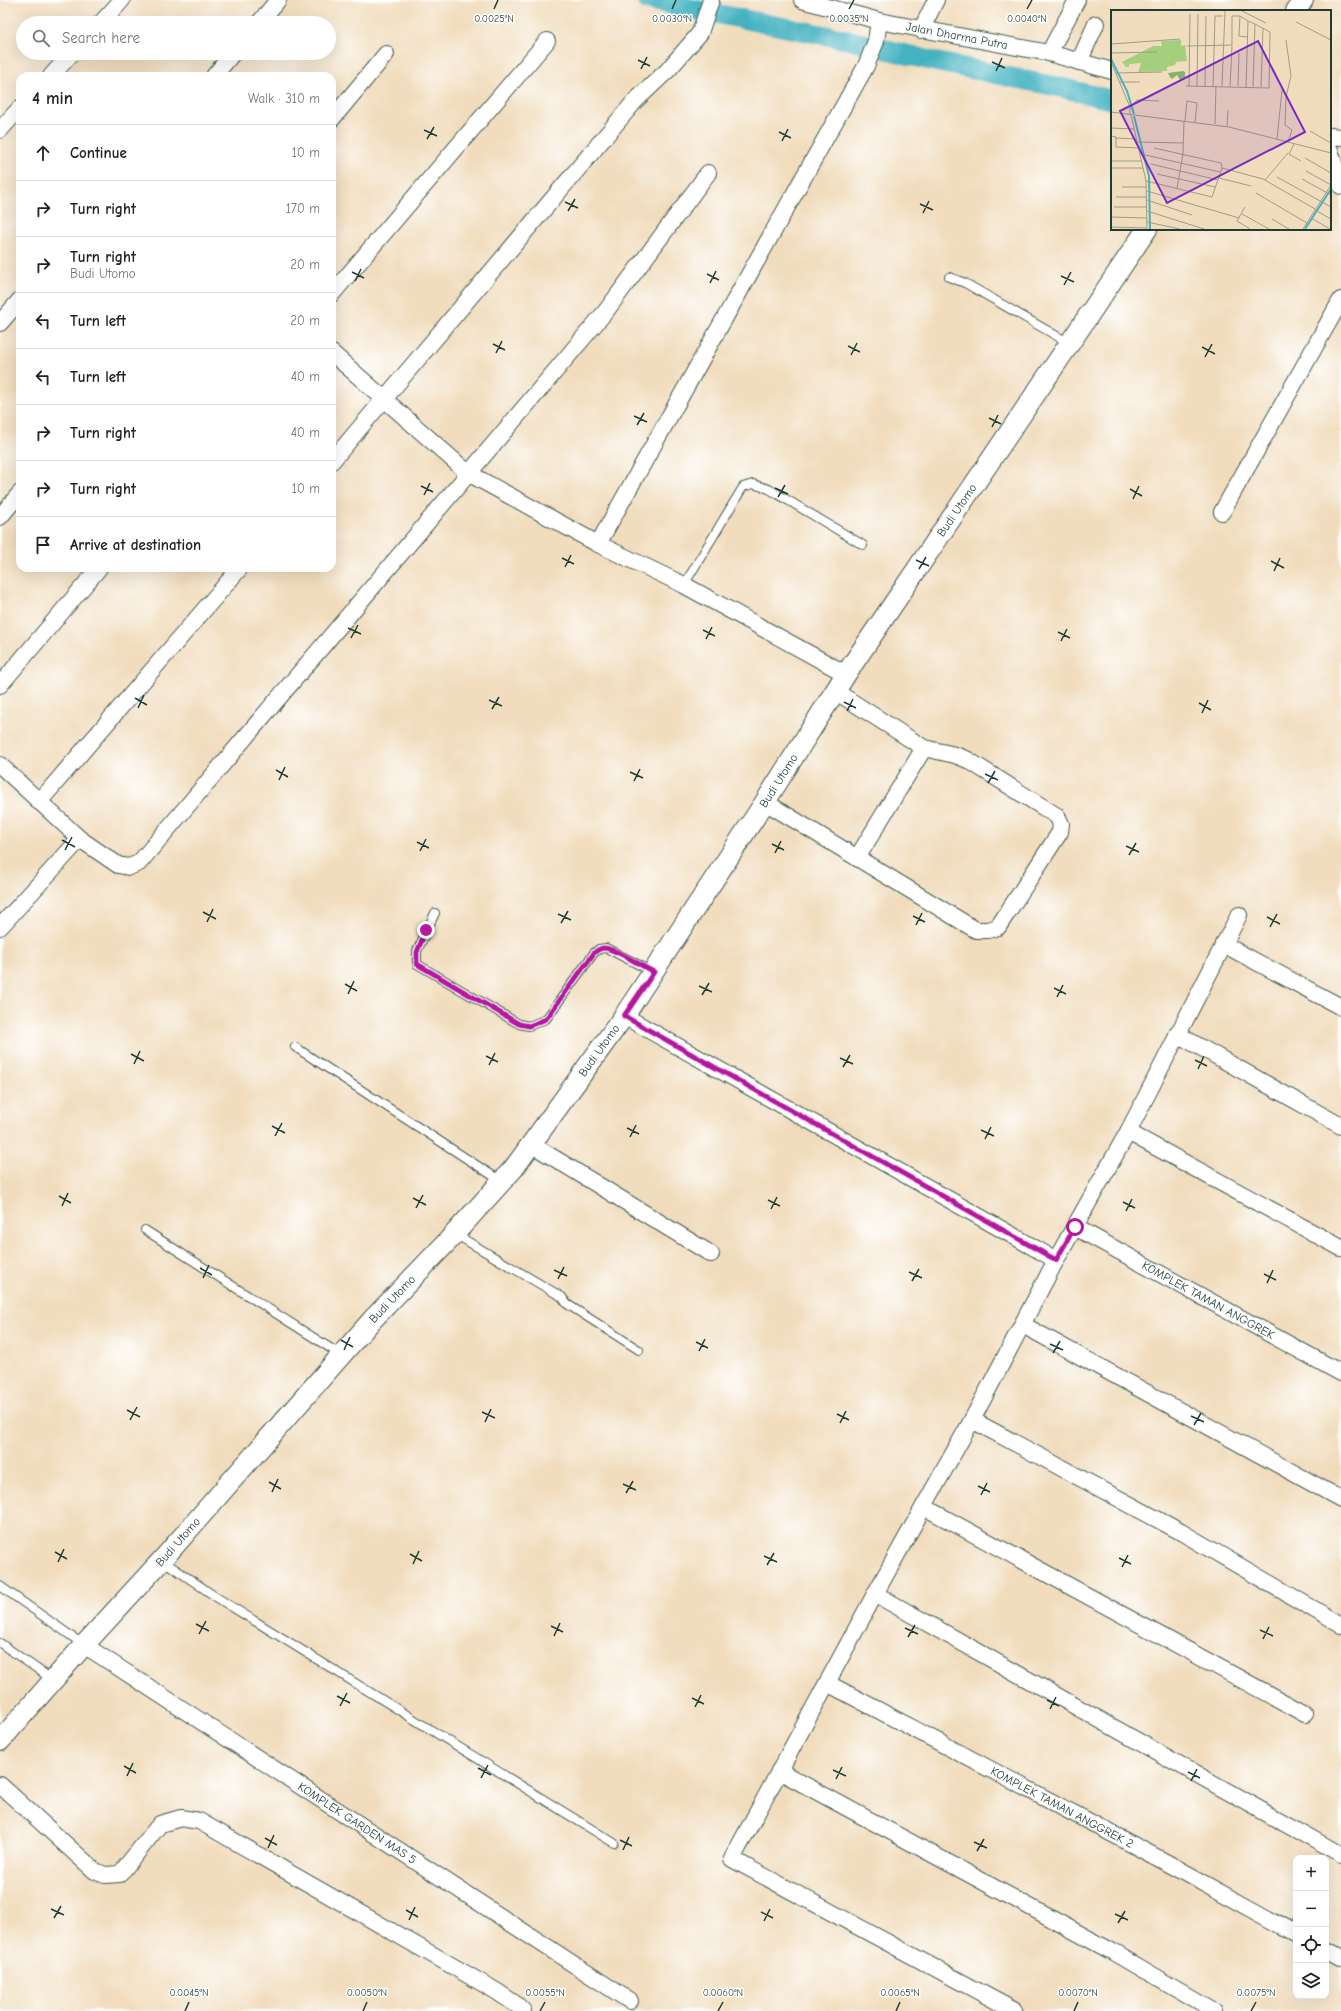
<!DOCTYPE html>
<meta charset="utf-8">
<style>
:root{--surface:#fff;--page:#f2f2f2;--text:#222;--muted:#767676;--line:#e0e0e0}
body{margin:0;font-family:"Comic Neue",sans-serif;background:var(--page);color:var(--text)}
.controls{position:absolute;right:12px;bottom:12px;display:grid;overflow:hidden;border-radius:8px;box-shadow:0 4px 16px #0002}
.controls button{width:36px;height:36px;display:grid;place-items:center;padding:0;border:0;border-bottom:1px solid var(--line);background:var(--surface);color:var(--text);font:20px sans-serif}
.stop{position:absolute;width:12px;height:12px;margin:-9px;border:3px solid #b5179e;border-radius:50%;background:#fff}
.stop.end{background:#b5179e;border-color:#fff;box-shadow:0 1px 4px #0008}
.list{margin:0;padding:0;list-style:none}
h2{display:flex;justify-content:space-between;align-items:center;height:52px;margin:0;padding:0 16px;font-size:17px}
h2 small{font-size:13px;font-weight:400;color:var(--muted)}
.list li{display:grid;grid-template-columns:26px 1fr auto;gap:12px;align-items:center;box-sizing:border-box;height:56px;padding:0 16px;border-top:1px solid var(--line)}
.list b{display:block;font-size:15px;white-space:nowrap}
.list p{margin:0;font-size:13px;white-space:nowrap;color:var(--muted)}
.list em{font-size:13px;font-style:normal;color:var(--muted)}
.icon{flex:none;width:22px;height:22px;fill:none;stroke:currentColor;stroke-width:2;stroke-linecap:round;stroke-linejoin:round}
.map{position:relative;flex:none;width:1341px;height:2011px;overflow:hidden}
.search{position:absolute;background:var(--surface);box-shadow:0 4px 16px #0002;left:16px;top:16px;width:320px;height:44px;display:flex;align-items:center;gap:10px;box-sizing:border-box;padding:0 14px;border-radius:22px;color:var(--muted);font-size:15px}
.panel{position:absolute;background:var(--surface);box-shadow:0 4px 16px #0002;left:16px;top:72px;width:320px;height:500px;border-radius:12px}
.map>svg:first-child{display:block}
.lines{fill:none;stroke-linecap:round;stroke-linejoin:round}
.canal{stroke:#44b2c1;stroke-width:20}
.service-casing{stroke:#3e5549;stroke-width:10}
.minor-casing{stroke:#3e5549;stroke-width:18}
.tertiary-casing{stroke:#3e5549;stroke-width:22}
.service{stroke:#fff;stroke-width:8}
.minor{stroke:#fff;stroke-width:16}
.tertiary{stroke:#fff;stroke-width:20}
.route{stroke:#b5179e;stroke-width:5}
.ticks{fill:none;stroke:#1f3d34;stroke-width:1.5}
.labels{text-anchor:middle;stroke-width:3;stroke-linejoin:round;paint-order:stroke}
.street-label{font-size:12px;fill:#1f3d34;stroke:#fff}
.inset-river{fill:none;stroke:#44b2c1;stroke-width:2}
.inset-road{fill:none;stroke:#9d9d86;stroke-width:1}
.view{fill:#7b2cbf;fill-opacity:0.15;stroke:#7b2cbf;stroke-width:2}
.inset-edge{fill:none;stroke:#1f3d34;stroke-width:2}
.ticks-label{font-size:10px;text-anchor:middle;fill:#1f3d34;stroke:#fff;stroke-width:3;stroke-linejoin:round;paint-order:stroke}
</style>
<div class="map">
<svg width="1341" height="2011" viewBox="0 0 1341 2011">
<rect width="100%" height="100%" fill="#fff"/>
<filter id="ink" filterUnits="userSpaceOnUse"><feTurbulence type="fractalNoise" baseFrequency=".025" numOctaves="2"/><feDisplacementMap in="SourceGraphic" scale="8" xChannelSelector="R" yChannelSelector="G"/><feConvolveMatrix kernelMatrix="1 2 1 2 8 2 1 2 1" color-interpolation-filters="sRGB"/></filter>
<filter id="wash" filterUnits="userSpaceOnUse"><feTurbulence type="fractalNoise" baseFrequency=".012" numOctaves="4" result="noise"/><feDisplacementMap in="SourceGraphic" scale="16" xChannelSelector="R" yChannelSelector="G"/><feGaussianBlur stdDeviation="0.9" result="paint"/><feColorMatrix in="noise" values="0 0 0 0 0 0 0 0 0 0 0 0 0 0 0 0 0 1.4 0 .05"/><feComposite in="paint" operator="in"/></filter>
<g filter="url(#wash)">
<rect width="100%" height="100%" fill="#f1ddbd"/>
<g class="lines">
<path class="canal" d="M647,0L849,40L932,61L1063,88L1112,100"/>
</g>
</g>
<g filter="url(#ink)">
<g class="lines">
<g class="service-casing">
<path id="service" d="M949,277L965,283L1069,343
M684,585L743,487L753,484L769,489L863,545
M435,913L417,951V964L519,1024L529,1026L546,1019L594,953L599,949L606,948L653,972
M295,1047L501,1181
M145,1230L341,1355
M455,1234L562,1297L567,1304L639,1350
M162,1560L216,1597L614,1843
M0,1586L84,1645
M0,1643L53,1680"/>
</g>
<g class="minor-casing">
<g id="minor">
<path id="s1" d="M802,0L879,21L1049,53L1112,71"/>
<path d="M101,23L122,0"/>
<path d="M259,23L278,0"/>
<path d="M921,30L936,0"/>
<path d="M1049,53L1077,0"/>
<path d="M1079,62L1096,24"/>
<path d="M51,76L72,53"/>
<path d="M214,76L233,53"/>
<path d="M332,119L386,54"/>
<path d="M0,130L20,108"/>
<path d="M1330,136L1341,137"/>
<path d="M1330,150L1341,186"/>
<path d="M332,294L547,41"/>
<path d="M0,323L20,300"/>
<path d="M332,353L468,473L598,544L684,585L846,674"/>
<path d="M332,461L635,101L668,70L700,33L711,0"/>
<path d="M1222,512L1341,300"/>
<path d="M0,517L20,493"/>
<path d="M598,544L866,66L876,41L879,21"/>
<path d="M0,685L99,568"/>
<path d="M0,765L80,839L118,865L129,867L139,863L606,311L708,173"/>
<path d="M39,802L240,568"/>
<path d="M765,802L976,930H988L998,927L1060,832L1061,824L1057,816L968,760L955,755L924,748L835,691"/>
<path d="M857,858L924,748"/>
<path d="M0,927L80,839"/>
<path d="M1223,944L1341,1007"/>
<path d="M624,1016L1056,1260"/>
<path d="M1177,1034L1341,1126"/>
<path d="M1128,1132L1341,1248"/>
<path d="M531,1144L711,1254"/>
<path id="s2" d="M1075,1227L1341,1373"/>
<path d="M1023,1325L1341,1499"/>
<path d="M972,1420L1181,1532L1341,1625"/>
<path d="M924,1507L1305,1714"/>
<path d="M875,1594L1341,1855"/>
<path id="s3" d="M84,1645L630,2001"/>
<path id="s4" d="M827,1683L1173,1866L1296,1934"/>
<path d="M779,1771L1113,1952L1214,2011"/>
<path d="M0,1785L95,1871L105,1875L120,1874L160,1824L181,1818L199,1821L496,1991L517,2005L523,2011"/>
<path d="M1326,1951L1341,1959"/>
<path d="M1015,2011L732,1859L875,1594L972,1420L1056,1260L1128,1132L1239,915"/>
</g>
</g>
<g class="tertiary-casing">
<g id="tertiary">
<path d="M1296,11L1303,0"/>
<path id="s5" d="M0,1741L84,1645L162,1560L372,1320L448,1241L514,1168L624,1016L765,802L846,674L1147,229"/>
</g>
</g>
<use href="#service" class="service"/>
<use href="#minor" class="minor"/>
<use href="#tertiary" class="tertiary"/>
</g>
</g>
<g class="lines" filter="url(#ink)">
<path class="route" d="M426,930L417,952V964L519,1024L529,1026L546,1019L594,953C597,950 600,948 605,948C618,950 641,966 654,972L624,1016L1056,1260L1075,1227"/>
</g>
<path class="ticks" d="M494,9L498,0M672,9L676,0M849,9L854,0M1027,9L1032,0M638,60L650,66M992,62L1005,68M641,69L647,57M996,71L1002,58M424,130L437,136M779,132L791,138M427,139L434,127M782,141L788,129M565,202L578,208M920,204L933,210M568,211L575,199M923,213L929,201M352,272L364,278M707,274L719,280M1061,276L1074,282M355,281L361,269M710,283L716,271M1064,285L1071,272M493,344L505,350M848,346L860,352M1202,347L1215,354M496,353L502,341M851,355L857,343M1205,357L1212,344M634,416L647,422M989,418L1001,424M637,425L644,413M992,427L998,415M421,486L433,492M775,488L788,494M1130,489L1142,496M424,495L430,483M778,497L785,485M1133,499L1139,486M562,558L574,564M916,560L929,566M1271,561L1284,568M565,567L571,555M919,569L926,557M1274,571L1280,558M348,628L361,634M703,630L715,636M1058,632L1070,638M351,638L358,625M706,639L712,627M1061,641L1067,629M135,698L147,705M489,700L502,706M844,702L856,708M1199,703L1211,710M138,708L144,695M492,709L499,697M847,711L853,699M1202,713L1208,700M276,770L288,777M630,772L643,778M985,774L998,780M279,780L285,767M634,781L640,769M988,783L995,771M62,840L75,847M417,842L429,848M772,844L784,850M1126,846L1139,852M65,850L72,837M420,851L426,839M775,853L781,841M1129,855L1136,843M203,912L216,919M558,914L571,920M913,916L925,922M1267,917L1280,924M207,922L213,909M561,923L568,911M916,925L922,913M1270,927L1277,914M345,984L357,991M699,986L712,992M1054,988L1066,994M348,994L354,981M702,995L709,983M1057,997L1063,985M131,1054L144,1061M486,1056L498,1062M840,1058L853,1064M1195,1060L1207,1066M134,1064L140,1051M489,1065L495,1053M843,1067L850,1055M1198,1069L1204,1056M272,1126L285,1133M627,1128L639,1134M981,1130L994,1136M275,1136L282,1123M630,1137L636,1125M985,1139L991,1127M59,1196L71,1203M413,1198L426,1205M768,1200L780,1206M1123,1202L1135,1208M62,1206L68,1193M416,1208L423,1195M771,1209L777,1197M1126,1211L1132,1199M200,1268L212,1275M554,1270L567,1276M909,1272L922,1278M1264,1274L1276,1280M203,1278L209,1265M558,1279L564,1267M912,1281L919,1269M1267,1283L1273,1270M341,1340L353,1347M696,1342L708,1348M1050,1344L1063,1350M344,1350L350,1337M699,1351L705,1339M1053,1353L1060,1341M127,1410L140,1417M482,1412L495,1418M837,1414L849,1420M1191,1416L1204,1422M130,1420L137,1407M485,1422L491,1409M840,1423L846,1411M1194,1425L1201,1413M269,1482L281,1489M623,1484L636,1490M978,1486L990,1492M272,1492L278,1479M626,1493L633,1481M981,1495L987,1483M55,1552L67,1559M410,1554L422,1561M764,1556L777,1562M1119,1558L1131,1564M58,1562L64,1549M413,1564L419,1551M767,1565L774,1553M1122,1567L1128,1555M196,1624L209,1631M551,1626L563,1632M905,1628L918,1634M1260,1630L1273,1636M199,1634L206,1621M554,1636L560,1623M908,1637L915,1625M1263,1639L1269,1627M337,1696L350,1703M692,1698L704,1704M1047,1700L1059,1706M340,1706L347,1693M695,1707L701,1695M1050,1709L1056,1697M124,1766L136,1773M478,1768L491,1775M833,1770L846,1776M1188,1772L1200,1778M127,1776L133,1763M481,1778L488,1765M836,1779L842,1767M1191,1781L1197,1769M265,1838L277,1845M620,1840L632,1846M974,1842L987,1848M268,1848L274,1835M623,1850L629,1837M977,1851L984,1839M51,1909L64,1915M406,1910L418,1917M761,1912L773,1918M1115,1914L1128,1920M54,1918L61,1906M409,1920L415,1907M764,1921L770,1909M1118,1923L1125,1911M185,2011L189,2002M363,2011L367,2002M540,2011L545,2002M718,2011L723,2002M896,2011L900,2002M1074,2011L1078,2002M1251,2011L1256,2002"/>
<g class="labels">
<g class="street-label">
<text dy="4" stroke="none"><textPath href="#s1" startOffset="159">Jalan Dharma Putra</textPath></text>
<text dy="4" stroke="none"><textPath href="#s5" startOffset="1563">Budi Utomo</textPath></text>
<text dy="4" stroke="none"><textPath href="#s5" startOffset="1239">Budi Utomo</textPath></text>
<text dy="4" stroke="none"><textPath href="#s5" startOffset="915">Budi Utomo</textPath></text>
<text dy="4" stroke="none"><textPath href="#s5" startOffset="591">Budi Utomo</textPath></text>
<text dy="4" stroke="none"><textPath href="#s2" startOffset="152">KOMPLEK TAMAN ANGGREK</textPath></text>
<text dy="4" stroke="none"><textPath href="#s5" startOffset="267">Budi Utomo</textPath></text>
<text dy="4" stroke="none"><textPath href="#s4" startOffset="266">KOMPLEK TAMAN ANGGREK 2</textPath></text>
<text dy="4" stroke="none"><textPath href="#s3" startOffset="326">KOMPLEK GARDEN MAS 5</textPath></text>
</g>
</g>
<g transform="translate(1111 10)">
<rect width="220" height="220" fill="#f1ddbd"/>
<path d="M70,30V36L74,35L76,51L65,52L64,55L56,57V61L27,62L30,53L18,54V57H15L11,52L42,36H51L50,31Z" fill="#a4cf7c"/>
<path d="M72,61L74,62V67L69,70L66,65L61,69L59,67L57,63Z" fill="#83b26c"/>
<path class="inset-river" d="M0,49L16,81L23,104M23,106L38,166L39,219M194,219L220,179"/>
<path class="inset-road" d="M131,1L155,13M185,12L220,30M136,27L128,26L129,6L137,11M175,30L180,66L175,87L174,115L181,120L177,132M0,34L69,29M76,36L121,35V6H129M0,43L46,42M0,52L19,97V105M5,63L51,62M9,72H29M75,76L158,78L159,22L144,14L142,77M78,76L79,4M86,76L87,4M94,76L95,6M102,76L104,6H112M111,76L114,1M127,76L128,43M119,77L121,36M135,77L137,11L144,14M150,77L152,18M19,97L26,90L48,91M0,102L118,117L220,143M20,105L35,171L36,219M74,111L76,91L86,93L84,112M104,114L105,76M116,116L117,100M0,118L23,119M199,121L220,133M0,126L5,127V137L28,138M4,128L26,129M166,129L171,80M27,132L72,133M183,134L178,144L190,151M30,144L109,162M194,148L220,163M0,151H31M40,154L107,170M0,158H32M111,158L152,169L204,199M195,161L220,175M46,164L104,177M166,167L220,197M108,168L140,176M191,169L220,185M154,170L177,143M35,171L101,187L111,158L110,153L43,138M11,177H36M66,178L72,144L73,111M36,181L128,208M145,183L196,213M5,187H36M36,190L81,205M3,197H36M134,197L126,211L139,219M204,200L220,209M36,201L93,219M131,204L158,219M0,207L36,208M200,208L219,219M161,209L178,219M36,212L69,219M0,217L36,218M192,219L220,175"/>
<path class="view" d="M147,31L194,122L56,193L9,101Z"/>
<rect width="220" height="220" class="inset-edge"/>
</g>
<g class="ticks-label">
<text x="494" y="22">0.0025°N</text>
<text x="672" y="22">0.0030°N</text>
<text x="849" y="22">0.0035°N</text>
<text x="1027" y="22">0.0040°N</text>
<text x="189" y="1996">0.0045°N</text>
<text x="367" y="1996">0.0050°N</text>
<text x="545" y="1996">0.0055°N</text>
<text x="723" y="1996">0.0060°N</text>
<text x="900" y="1996">0.0065°N</text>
<text x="1078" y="1996">0.0070°N</text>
<text x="1256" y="1996">0.0075°N</text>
</g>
</svg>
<div class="controls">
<button>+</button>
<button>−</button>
<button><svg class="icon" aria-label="locate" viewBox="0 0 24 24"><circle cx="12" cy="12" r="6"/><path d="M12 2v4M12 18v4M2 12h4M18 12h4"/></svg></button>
<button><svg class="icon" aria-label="layers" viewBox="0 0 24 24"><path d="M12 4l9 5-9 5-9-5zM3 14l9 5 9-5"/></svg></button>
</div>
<div class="stop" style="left:1075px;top:1227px"></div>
<div class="stop end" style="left:426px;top:930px"></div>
<div class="search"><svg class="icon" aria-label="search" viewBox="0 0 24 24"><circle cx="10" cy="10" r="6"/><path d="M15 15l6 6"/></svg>Search here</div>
<section class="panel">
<h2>4 min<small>Walk · 310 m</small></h2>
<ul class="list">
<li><svg class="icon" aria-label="ahead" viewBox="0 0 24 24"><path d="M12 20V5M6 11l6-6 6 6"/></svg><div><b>Continue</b></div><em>10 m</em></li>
<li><svg class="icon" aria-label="right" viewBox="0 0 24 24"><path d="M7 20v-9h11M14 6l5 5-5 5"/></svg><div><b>Turn right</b></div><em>170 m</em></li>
<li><svg class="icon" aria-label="right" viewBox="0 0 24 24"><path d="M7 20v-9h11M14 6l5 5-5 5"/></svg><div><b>Turn right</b><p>Budi Utomo</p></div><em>20 m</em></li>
<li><svg class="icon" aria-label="left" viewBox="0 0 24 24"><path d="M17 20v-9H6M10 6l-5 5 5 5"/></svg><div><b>Turn left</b></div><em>20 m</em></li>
<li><svg class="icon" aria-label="left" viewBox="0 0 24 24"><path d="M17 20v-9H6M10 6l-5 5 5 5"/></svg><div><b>Turn left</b></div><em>40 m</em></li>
<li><svg class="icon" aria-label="right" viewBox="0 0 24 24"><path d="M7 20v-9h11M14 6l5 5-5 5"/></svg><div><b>Turn right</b></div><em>40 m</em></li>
<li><svg class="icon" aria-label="right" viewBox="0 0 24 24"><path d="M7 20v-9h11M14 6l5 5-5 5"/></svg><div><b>Turn right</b></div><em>10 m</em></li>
<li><svg class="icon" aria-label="arrive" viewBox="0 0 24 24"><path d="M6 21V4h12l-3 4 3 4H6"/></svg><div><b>Arrive at destination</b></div></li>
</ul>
</section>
</div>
